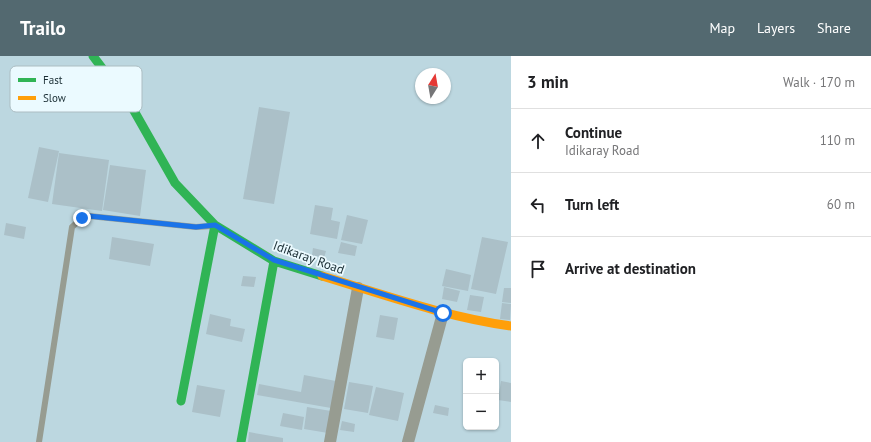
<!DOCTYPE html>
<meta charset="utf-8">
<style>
:root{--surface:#fff;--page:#f2f2f2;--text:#202124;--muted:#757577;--line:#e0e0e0;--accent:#536970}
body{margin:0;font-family:"PT Sans",sans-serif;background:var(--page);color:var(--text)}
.controls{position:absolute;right:12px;bottom:12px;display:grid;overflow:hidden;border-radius:6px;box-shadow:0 1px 3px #0004}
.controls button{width:36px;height:36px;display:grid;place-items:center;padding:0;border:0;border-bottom:1px solid var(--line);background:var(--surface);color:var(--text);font:20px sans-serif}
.compass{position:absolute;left:415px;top:12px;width:36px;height:36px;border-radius:50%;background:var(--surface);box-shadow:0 1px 3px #0004;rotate:11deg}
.stop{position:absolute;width:12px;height:12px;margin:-9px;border:3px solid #1a73e8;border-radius:50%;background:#fff}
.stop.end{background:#1a73e8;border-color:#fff;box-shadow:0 1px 4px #0008}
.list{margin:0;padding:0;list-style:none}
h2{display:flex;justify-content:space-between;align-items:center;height:52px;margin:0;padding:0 16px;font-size:17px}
h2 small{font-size:13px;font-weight:400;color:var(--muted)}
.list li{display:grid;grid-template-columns:26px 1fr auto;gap:12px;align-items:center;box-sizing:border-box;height:64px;padding:0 16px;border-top:1px solid var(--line)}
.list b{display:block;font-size:15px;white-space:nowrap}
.list p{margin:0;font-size:13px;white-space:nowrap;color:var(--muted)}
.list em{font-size:13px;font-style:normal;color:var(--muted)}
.icon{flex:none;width:22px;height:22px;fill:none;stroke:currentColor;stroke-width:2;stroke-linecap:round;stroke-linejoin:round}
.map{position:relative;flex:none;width:511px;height:386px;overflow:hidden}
header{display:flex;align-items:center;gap:24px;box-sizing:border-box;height:56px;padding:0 20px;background:var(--accent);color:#fff}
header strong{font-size:19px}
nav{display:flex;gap:22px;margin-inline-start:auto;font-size:14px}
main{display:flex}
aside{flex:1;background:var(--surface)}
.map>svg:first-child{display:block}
.building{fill:#abc0c8}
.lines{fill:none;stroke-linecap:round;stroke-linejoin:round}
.lane{stroke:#979c91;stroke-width:6}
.street{stroke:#979c91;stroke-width:12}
.fast{stroke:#30b455;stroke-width:9}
.slow{stroke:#ff9f0a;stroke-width:9}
.route{stroke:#1a73e8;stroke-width:5}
.labels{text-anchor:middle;stroke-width:3.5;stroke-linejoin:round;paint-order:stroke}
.street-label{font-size:13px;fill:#1a2e34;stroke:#ebfaff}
.key{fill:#ebfaff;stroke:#acbdc2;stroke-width:1}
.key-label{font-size:11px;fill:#1a2e34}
</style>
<header>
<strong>Trailo</strong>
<nav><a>Map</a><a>Layers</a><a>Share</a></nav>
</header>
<main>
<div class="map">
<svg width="511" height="386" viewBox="0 0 511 386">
<rect width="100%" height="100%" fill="#bcd7e0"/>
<path class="building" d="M259,51L290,56L274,148L243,143Z
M39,91L59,95L48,146L28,142Z
M59,97L109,104L102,155L52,148Z
M110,109L146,114L140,160L103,154Z
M315,149L333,152L331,164L340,166L337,183L310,178Z
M347,159L368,164L362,188L341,184Z
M6,167L26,171L24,183L4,179Z
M112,181L154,188L150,210L109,203Z
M482,181L508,186L496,238L471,233Z
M341,186L357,190L355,200L338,197Z
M313,192L326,195L324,202L312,199Z
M446,213L471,219L468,235L442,230Z
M243,220L256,221L254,231L241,230Z
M444,231L460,235L457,246L442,243Z
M504,232H511V247L502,246Z
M470,239L484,241L481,256L467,254Z
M502,247L511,248L510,264L500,263Z
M210,258L231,263L230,270L245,273L242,286L206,278Z
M380,259L398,262L394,284L376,281Z
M304,319L336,325L331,352L257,339L259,328L301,336Z
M501,325L511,327V346L498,344Z
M349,326L373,330L368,357L344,353Z
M197,329L225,334L220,361L192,356Z
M376,331L404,337L398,365L369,359Z
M435,349L449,352L448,360L433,357Z
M307,351L331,355L328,377L304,373Z
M283,357L304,361L302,374L280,370Z
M342,365L355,368L354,376L340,374Z
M249,376L283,382V386H248Z"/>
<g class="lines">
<path class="lane" d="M39,386L72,171L82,162L89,160L196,171L211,170"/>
<path class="street" d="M330,386L358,232
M408,386L443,257"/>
<path class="fast" d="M93,0L133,53L175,127L215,169L274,205L322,220
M181,345L215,169
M241,386L274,205"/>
<path class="slow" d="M322,220C385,239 446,261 511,270"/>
</g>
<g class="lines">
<path class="route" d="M82,162L89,160L196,171L215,169L274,204L443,257"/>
</g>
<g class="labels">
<g class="street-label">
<text transform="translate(309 201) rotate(20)" y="5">Idikaray Road</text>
</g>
</g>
<rect x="10" y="10" width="132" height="46" rx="6" class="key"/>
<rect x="18" y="22" width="18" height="4" fill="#30b455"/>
<rect x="18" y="40" width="18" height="4" fill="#ff9f0a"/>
<g class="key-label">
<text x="43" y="28">Fast</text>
<text x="43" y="46">Slow</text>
</g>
</svg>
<div class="controls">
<button>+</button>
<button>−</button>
</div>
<svg class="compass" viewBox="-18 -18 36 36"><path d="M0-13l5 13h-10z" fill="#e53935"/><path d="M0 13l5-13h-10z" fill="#757577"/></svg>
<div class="stop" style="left:443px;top:257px"></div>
<div class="stop end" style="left:82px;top:162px"></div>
</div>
<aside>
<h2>3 min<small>Walk · 170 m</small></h2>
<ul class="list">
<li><svg class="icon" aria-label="ahead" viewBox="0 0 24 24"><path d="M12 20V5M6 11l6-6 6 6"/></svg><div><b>Continue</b><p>Idikaray Road</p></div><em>110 m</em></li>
<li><svg class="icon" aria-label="left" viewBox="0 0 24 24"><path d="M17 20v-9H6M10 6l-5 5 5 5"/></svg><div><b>Turn left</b></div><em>60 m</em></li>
<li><svg class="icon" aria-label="arrive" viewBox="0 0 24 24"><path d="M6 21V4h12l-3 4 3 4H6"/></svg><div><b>Arrive at destination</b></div></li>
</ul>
</aside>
</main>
